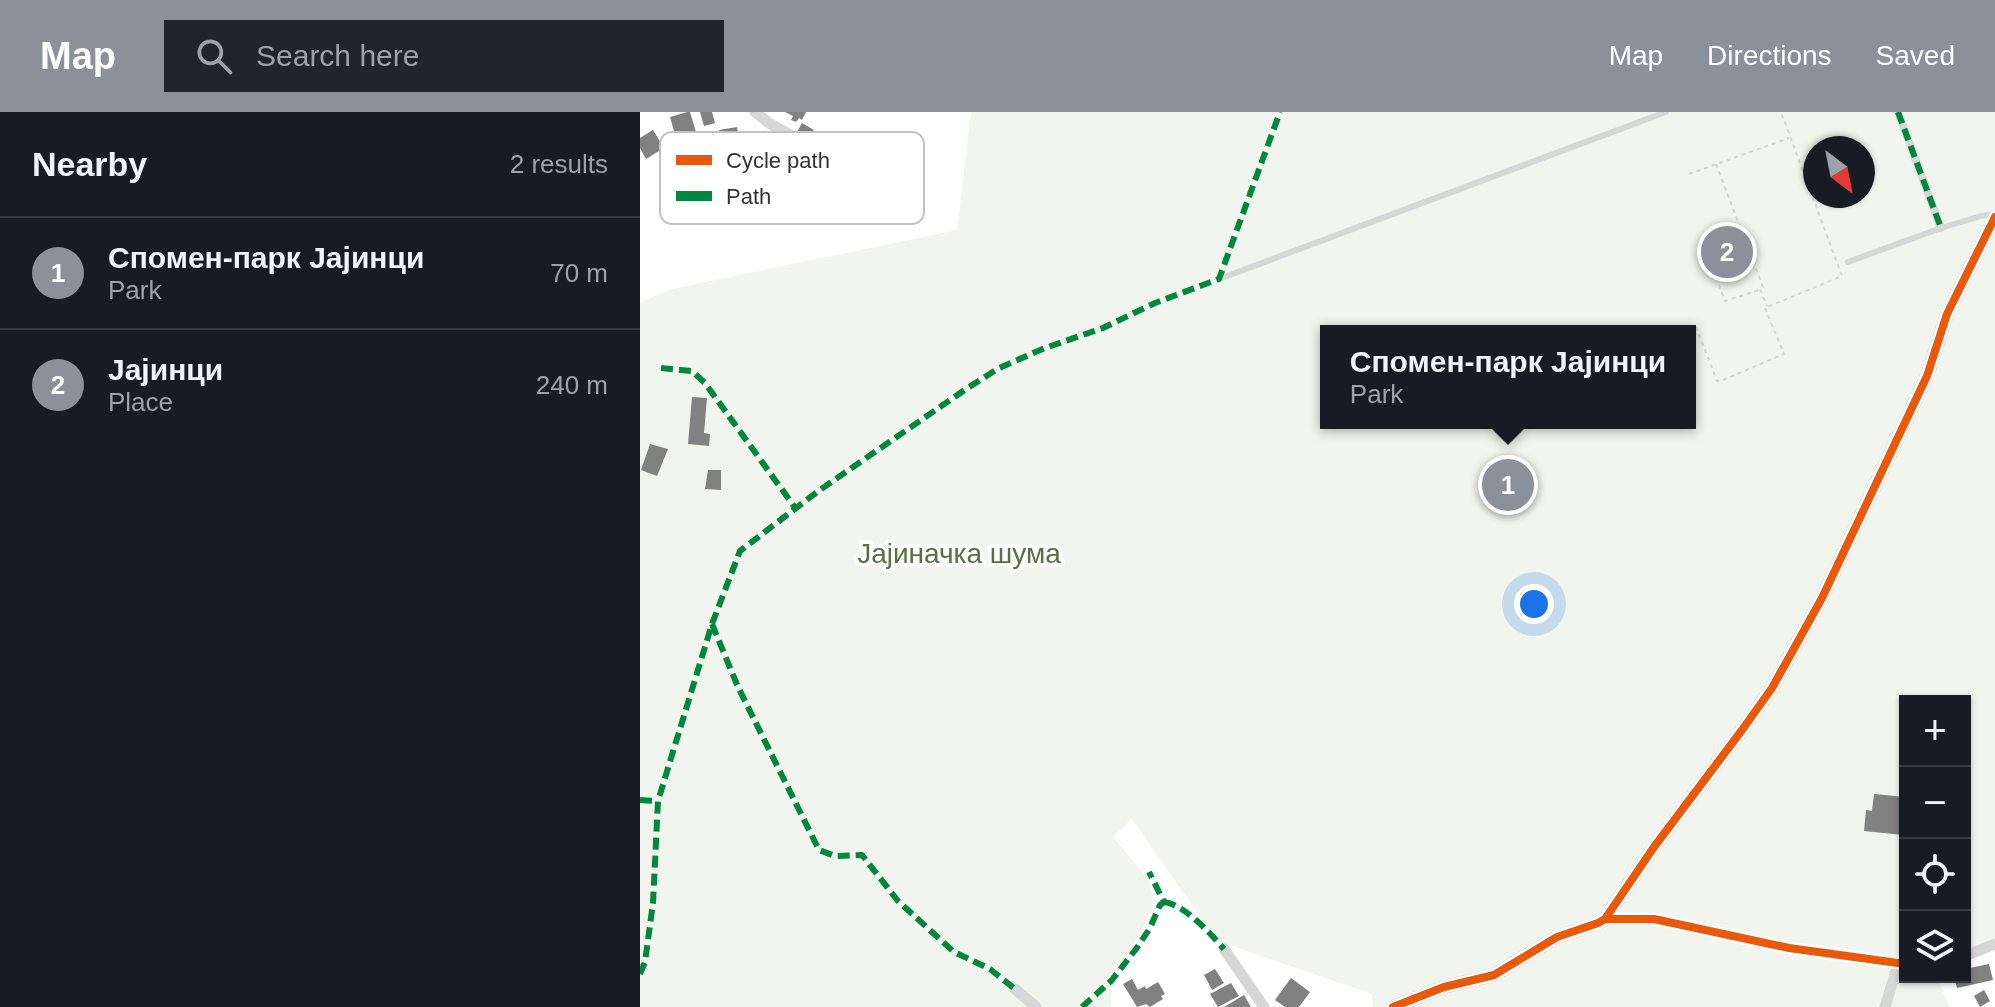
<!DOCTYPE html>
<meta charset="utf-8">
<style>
:root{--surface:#171b24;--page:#20242c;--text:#f1f3f6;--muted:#9ea1a6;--line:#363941;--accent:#8c9099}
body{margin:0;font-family:Helvetica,sans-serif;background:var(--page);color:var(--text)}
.controls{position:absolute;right:24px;bottom:24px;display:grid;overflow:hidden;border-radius:0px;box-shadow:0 2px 6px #0004}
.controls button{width:72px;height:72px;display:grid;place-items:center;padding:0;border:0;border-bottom:2px solid var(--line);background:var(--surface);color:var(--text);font:40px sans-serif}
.compass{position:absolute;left:1163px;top:24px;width:72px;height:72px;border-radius:50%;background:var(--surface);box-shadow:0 2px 6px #0004;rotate:148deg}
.you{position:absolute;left:894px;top:492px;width:28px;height:28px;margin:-20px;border:6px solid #fff;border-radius:50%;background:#1a73e8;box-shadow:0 0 0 12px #1a73e833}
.badge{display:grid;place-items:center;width:52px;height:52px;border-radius:50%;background:var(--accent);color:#fff;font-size:26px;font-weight:700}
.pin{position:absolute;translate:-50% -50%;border:4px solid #fff;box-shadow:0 2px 8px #0006}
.popup{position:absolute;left:680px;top:213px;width:376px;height:104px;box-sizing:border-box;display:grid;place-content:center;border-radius:0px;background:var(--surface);filter:drop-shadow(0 2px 6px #0005);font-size:26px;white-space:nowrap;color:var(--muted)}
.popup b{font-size:30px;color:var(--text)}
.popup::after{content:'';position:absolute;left:50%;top:100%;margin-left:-16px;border:16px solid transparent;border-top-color:var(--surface)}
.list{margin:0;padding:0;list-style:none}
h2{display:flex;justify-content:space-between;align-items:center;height:104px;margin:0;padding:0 32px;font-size:34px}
h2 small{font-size:26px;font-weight:400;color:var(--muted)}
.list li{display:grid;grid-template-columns:52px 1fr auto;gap:24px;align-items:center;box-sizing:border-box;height:112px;padding:0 32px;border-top:2px solid var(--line)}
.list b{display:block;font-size:30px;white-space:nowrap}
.list p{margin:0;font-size:26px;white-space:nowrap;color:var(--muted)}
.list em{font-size:26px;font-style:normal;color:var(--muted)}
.icon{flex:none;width:44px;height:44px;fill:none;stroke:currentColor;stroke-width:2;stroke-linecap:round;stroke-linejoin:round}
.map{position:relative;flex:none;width:1355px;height:895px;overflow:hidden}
header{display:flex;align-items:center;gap:48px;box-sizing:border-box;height:112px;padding:0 40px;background:var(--accent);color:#fff}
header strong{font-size:38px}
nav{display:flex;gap:44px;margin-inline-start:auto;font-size:28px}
.search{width:560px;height:72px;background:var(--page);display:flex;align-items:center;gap:20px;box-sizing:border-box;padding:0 28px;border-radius:0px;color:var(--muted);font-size:30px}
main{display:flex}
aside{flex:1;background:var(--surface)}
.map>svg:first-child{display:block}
.green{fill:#f1f5ed;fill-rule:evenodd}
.building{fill:#818181}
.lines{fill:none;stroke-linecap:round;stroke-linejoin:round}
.path{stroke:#d6d6d6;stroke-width:2;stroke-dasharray:4 4;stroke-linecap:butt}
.service{stroke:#d7d7d7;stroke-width:6}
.pedestrian{stroke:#d7d7d7;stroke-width:8}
.minor{stroke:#d7d7d7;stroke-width:11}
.tertiary{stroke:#d7d7d7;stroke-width:14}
.quiet{stroke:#00873e;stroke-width:6;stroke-dasharray:12 6;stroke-linecap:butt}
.cycleway-casing{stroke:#fff;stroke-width:13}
.cycleway{stroke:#e8590c;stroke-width:8}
.labels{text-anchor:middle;stroke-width:8;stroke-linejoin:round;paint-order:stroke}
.park-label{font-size:28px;fill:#56703f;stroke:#fff}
.key{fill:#fff;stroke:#c2c2c2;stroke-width:2}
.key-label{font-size:22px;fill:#333}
</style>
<header>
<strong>Map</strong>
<div class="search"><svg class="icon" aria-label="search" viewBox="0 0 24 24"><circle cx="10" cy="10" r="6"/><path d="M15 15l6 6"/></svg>Search here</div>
<nav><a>Map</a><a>Directions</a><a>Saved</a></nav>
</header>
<main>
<aside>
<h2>Nearby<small>2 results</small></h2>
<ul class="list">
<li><span class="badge">1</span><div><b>Спомен-парк Јајинци</b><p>Park</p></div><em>70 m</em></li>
<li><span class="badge">2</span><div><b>Јајинци</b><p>Place</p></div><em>240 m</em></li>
</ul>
</aside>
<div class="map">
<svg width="1355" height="895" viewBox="0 0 1355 895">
<rect width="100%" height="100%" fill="#fff"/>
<path class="green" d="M331,0H1355V828L1325,838V589H1265V865H1297L1309,895H733L732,882L577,829L492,707L473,725L509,768L515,793L473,870L470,895H0V190L32,177L317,118ZM1175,36H1223V84H1175ZM686,219H1050V311H686Z"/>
<path class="building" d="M47,0H50L56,20L36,26L30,5Z
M60,0H72L75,11L64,14Z
M145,0H166L162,8L159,6L156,10L151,8L153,4Z
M162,11L174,18L168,27L157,20Z
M97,15L100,35L83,37L79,18Z
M13,18L24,36L6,47L0,36V26Z
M145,33L149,46L136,51L133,44L139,42L137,36Z
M250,62L256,77L238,84L233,68Z
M52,285L67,286L64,321L70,322L69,334L48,332Z
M10,332L28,337L17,364L1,358Z
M68,358H81V378L65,377Z
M1234,682L1265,685L1263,723L1224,719L1226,698L1232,699Z
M1349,852L1353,868L1317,876L1314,865H1325V857Z
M575,857L584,871L572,878L564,863Z
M651,866L670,880L659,895H645L635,888Z
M492,867L498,878L505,874L506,877L518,870L525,882L521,884L523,887L510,895L506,892L497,895L483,872Z
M591,871L599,884L578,895L570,882Z
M1344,878L1350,889L1340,895L1334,884Z
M604,883L611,895H584Z"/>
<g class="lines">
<path class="path" d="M1076,52L1123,175L1120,177L1127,194
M1049,62L1149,26
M1062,128L1085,189L1119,178
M1104,137L1112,134
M1056,215L1077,269L1083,268L1144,242L1125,196L1202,164L1141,0"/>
<path class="service" d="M1208,150L1301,116L1341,104L1355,102
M579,167L1026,0"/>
<path class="pedestrian" d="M1258,0L1301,116"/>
<path class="minor" d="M115,0L129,11L191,46
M965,807H1014L1149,836L1265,852
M584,837L624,895
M1325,844L1355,832
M375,877L396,895
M1245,895L1258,852"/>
<path class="tertiary" d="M753,895L804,875L854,863L917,825L958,811L965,807L1014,735L1102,618L1132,576L1182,486L1287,264L1307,202L1355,105"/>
<path class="quiet" d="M1258,0L1301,116
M21,256L52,259L65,271L156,397
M72,512L98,575L179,738L195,744L222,743L258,789L314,840L350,857L375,877
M0,688L18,689
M524,790C544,792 571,822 584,837
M0,862L5,850L13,791L18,689L72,512L100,439L177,380L326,277L359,256L405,236L463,216L515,191L579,167L640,0
M442,895L472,868L496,837L510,816L520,793L524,790L509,760"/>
<g class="cycleway-casing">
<path id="cycleway" d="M965,807H1014L1149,836L1265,852
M753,895L804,875L854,863L917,825L958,811L965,807L1014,735L1102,618L1132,576L1182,486L1287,264L1307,202L1355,105"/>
</g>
<use href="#cycleway" class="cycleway"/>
</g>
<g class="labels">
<g class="park-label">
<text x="319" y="451">Јајиначка шума</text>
</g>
</g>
<rect x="20" y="20" width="264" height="92" rx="12" class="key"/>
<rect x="36" y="43" width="36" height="10" fill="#e8590c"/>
<rect x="36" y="79" width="36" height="10" fill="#00873e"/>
<g class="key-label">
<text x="86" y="56">Cycle path</text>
<text x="86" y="92">Path</text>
</g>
</svg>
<div class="controls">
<button>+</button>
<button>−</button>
<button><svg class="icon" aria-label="locate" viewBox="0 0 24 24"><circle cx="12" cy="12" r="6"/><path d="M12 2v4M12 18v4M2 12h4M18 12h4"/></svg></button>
<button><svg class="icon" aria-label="layers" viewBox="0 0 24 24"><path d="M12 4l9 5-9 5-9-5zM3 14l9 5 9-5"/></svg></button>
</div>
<svg class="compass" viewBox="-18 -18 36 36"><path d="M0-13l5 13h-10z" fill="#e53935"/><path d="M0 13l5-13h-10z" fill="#9ea1a6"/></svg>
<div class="you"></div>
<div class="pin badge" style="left:868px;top:373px">1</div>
<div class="popup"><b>Спомен-парк Јајинци</b>Park</div>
<div class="pin badge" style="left:1087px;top:140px">2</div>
</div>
</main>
